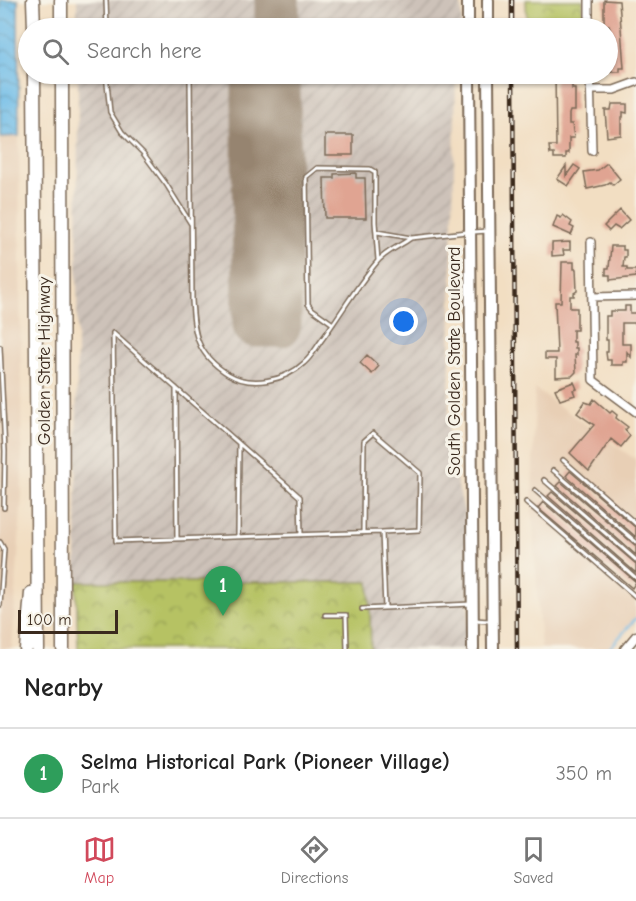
<!DOCTYPE html>
<style>
:root{--surface:#fff;--page:#f2f2f2;--text:#222;--muted:#767676;--line:#e0e0e0;--accent:#d1495b}
body{margin:0;font-family:"Comic Neue",sans-serif;background:var(--page);color:var(--text)}
.scale{position:absolute;left:18px;bottom:15px;width:100px;box-sizing:border-box;padding-left:6px;border:3px solid #3b2a1e;border-top:0;font-size:16px;line-height:21px;white-space:nowrap;color:#3b2a1e;-webkit-text-stroke:4px #f7f3e8;paint-order:stroke}
.you{position:absolute;left:404px;top:322px;width:21px;height:21px;margin:-15px;border:4px solid #fff;border-radius:50%;background:#1a73e8;box-shadow:0 0 0 9px #1a73e833}
.badge{display:grid;place-items:center;width:39px;height:39px;border-radius:50%;background:var(--accent);color:#fff;font-size:20px;font-weight:700}
.pin{position:absolute;translate:-50% -50px;filter:drop-shadow(0 2px 3px #0008)}
.pin::after{content:'';position:absolute;top:32px;width:21px;height:18px;background:inherit;clip-path:polygon(0 0,100% 0,50% 100%)}
.list{margin:0;padding:0;list-style:none}
h2{display:flex;justify-content:space-between;align-items:center;height:78px;margin:0;padding:0 24px;font-size:26px}
h2 small{font-size:20px;font-weight:400;color:var(--muted)}
.list li{display:grid;grid-template-columns:39px 1fr auto;gap:18px;align-items:center;box-sizing:border-box;height:90px;padding:0 24px;border-top:2px solid var(--line)}
.list b{display:block;font-size:22px;white-space:nowrap}
.list p{margin:0;font-size:20px;white-space:nowrap;color:var(--muted)}
.list em{font-size:20px;font-style:normal;color:var(--muted)}
.icon{flex:none;width:33px;height:33px;fill:none;stroke:currentColor;stroke-width:2;stroke-linecap:round;stroke-linejoin:round}
.map{position:relative;flex:none;width:636px;height:649px;overflow:hidden}
.search{position:absolute;background:var(--surface);box-shadow:0 2px 4px #0004;left:18px;right:18px;top:18px;height:66px;display:flex;align-items:center;gap:15px;box-sizing:border-box;padding:0 21px;border-radius:33px;color:var(--muted);font-size:22px}
.sheet{height:168px;background:var(--surface)}
nav{display:flex;justify-content:space-around;align-items:center;box-sizing:border-box;height:84px;border-top:2px solid var(--line);background:var(--surface);font-size:16px;color:var(--muted)}
nav a{display:grid;justify-items:center;gap:3px}
nav .on{color:var(--accent)}
.map>svg:first-child{display:block}
.built{fill:#e8cfb5}
.industrial{fill:url(#industrial-furrows)}
.park{fill:url(#park-crowns);stroke:#787641;stroke-width:1.5}
.water{fill:url(#water-waves);stroke:#547383;stroke-width:1.5}
.lines{fill:none;stroke-linecap:round;stroke-linejoin:round}
.stream{stroke:#6dbce8;stroke-width:2}
.runway{stroke:#968470;stroke-width:45}
.building{fill:#e0a492}
.service-casing{stroke:#7b6957;stroke-width:6}
.minor-casing{stroke:#7b6957;stroke-width:10}
.tertiary-casing{stroke:#7b6957;stroke-width:11}
.primary-casing{stroke:#7b6957;stroke-width:14}
.motorway-casing{stroke:#7b6957;stroke-width:15}
.service{stroke:#fff;stroke-width:3}
.minor{stroke:#fff;stroke-width:7}
.tertiary{stroke:#fff;stroke-width:8}
.primary{stroke:#fff;stroke-width:10}
.motorway{stroke:#fff;stroke-width:12}
.rail-casing{stroke:#3b2a1e;stroke-width:4.5}
.rail{stroke:#f7f3e8;stroke-width:2;stroke-dasharray:7;stroke-linecap:butt}
.labels{text-anchor:middle;stroke-width:6;stroke-linejoin:round;paint-order:stroke}
.street-label{font-size:18px;fill:#3b2a1e;stroke:#f7f3e8}
</style>
<div class="map">
<svg width="636" height="649" viewBox="0 0 636 649">
<defs>
<pattern id="industrial-furrows" width="10" height="10" patternUnits="userSpaceOnUse" patternTransform="scale(1.5)"><rect width="10" height="10" fill="#cdc2b9"/><path d="M-1 1l2-2M0 10L10 0M9 11l2-2" fill="none" stroke="#b1a79f"/></pattern>
<pattern id="park-crowns" width="20" height="18" patternUnits="userSpaceOnUse" patternTransform="scale(1.5)"><rect width="20" height="18" fill="#b6c264"/><path d="M2 6a3 3 0 1 1 6 0M12 15a3 3 0 1 1 6 0" fill="none" stroke="#959e52"/></pattern>
<pattern id="water-waves" width="16" height="10" patternUnits="userSpaceOnUse" patternTransform="scale(1.5)"><rect width="16" height="10" fill="#6dbce8"/><path d="M0 5q4-4 8 0t8 0" fill="none" stroke="#5b99bb"/></pattern>
</defs>
<rect width="100%" height="100%" fill="#f7f3e8"/>
<filter id="ink" filterUnits="userSpaceOnUse"><feTurbulence type="fractalNoise" baseFrequency=".0167" numOctaves="2"/><feDisplacementMap in="SourceGraphic" scale="12" xChannelSelector="R" yChannelSelector="G"/><feConvolveMatrix kernelMatrix="1 2 1 2 8 2 1 2 1" color-interpolation-filters="sRGB"/></filter>
<filter id="wash" filterUnits="userSpaceOnUse"><feTurbulence type="fractalNoise" baseFrequency=".008" numOctaves="4" result="noise"/><feDisplacementMap in="SourceGraphic" scale="24" xChannelSelector="R" yChannelSelector="G"/><feGaussianBlur stdDeviation="1.35" result="paint"/><feColorMatrix in="noise" values="0 0 0 0 0 0 0 0 0 0 0 0 0 0 0 0 0 1.4 0 .05"/><feComposite in="paint" operator="in"/></filter>
<g filter="url(#wash)">
<rect width="100%" height="100%" fill="#f2dec2"/>
<path class="built" d="M19,136L22,494L12,649H0V137Z
M535,389L636,460V621L612,649H541L532,511Z"/>
<path class="industrial" d="M77,0H461L462,28H77Z
M78,74H456L448,446L469,531L468,649H371L369,582H76Z"/>
<path class="park" d="M526,0H583V28H527Z
M76,582H369L371,649H78Z"/>
<path class="water" d="M0,0H18L19,136L0,137Z"/>
<g class="lines">
<path class="stream" d="M609,649L636,618"/>
<path class="runway" d="M277,0V28
M254,74L255,325H279L278,74"/>
</g>
<g id="blocks">
<path class="building" d="M604,0L619,1L624,68H620V72H609L608,39H610V29L609,26H604Z
M118,21L155,22V28H118Z
M555,74H568V83H572V89H575V111H570L569,114V124H572L574,138H569V153H566V158H554V154H550L549,146H556Z
M612,104H627V113L623,112V117H621V135L607,137L605,110H611Z
M325,135H353V155H325Z
M607,163L620,179L613,185L610,182L605,185L587,189L584,172L598,170Z
M574,165L580,169L568,186L557,179L566,166V176Z
M356,173V178H365L366,218H325L324,178H334V174Z
M620,210L629,220L619,229L614,226L609,231L604,226Z
M563,215L572,222L570,226L574,228L571,235L553,227L557,216L561,218Z
M570,242V250H563L564,255L552,256V243Z
M611,246H623V250H626V257H624L623,267H627V270H636V277L610,280V275H606V268H609Z
M562,262H574V269H576L577,291L574,293V296H570V308H577V330H573V342H575V348H577V355H575L576,372L572,376L556,377V359H545V353H557L555,302H561Z
M625,306H630V313H636V323H622V344H631V357L627,352V362H623V365H611V360H607L606,352H608V340H606V316H610V311H625Z
M367,355L379,366L372,374L360,363Z
M574,382L577,389L573,390L575,395L560,400L555,389Z
M594,399L610,413L612,411L617,415L616,418L628,427L625,430L630,436L621,447L611,439L589,471L570,453L594,425L577,413L585,402L591,404Z
M570,471L636,528V537L566,476Z
M561,482L636,546V555L557,486Z
M552,492L636,564V573L548,496Z
M543,502L636,582L632,588L538,508Z"/>
</g>
</g>
<g filter="url(#ink)">
<use href="#blocks" fill-opacity="0" stroke="#7b6957" stroke-width="1.5"/>
<g class="lines">
<g class="service-casing">
<path id="service" d="M106,0L107,28
M106,74L110,112L122,132L143,153L166,184L191,224
M190,74L192,300C194,334 196,354 228,374C251,388 285,381 304,363C311,357 316,348 321,341C340,315 356,287 377,262C385,252 400,246 411,238
M377,232L411,238L467,232
M473,232L488,231
M333,324L312,309L308,304L306,177L317,168L370,169L375,172V222L378,260
M113,333L116,541L382,532L419,530L420,473L373,433L364,441L363,533
M113,333L300,497L301,535
M0,347L5,451L4,508
M176,388L177,539
M563,460L636,524
M553,470L636,542
M544,480L636,560
M535,490L636,578
M526,502L636,597
M382,532L385,608
M238,537L239,444
M0,542L4,549L0,605
M362,609L471,604
M325,615H346L347,649
M475,620L489,621"/>
</g>
<g class="minor-casing">
<path id="minor" d="M589,0V28
M590,74L592,151
M590,90H614L636,82
M591,242L593,380L636,412
M592,297L636,296"/>
</g>
<g class="tertiary-casing">
<path id="tertiary" d="M625,649L636,636"/>
</g>
<g class="primary-casing">
<path id="primary" d="M468,0V28
M488,0V28
M469,74L473,649
M488,74L493,649"/>
</g>
<g class="motorway-casing">
<path id="motorway" d="M33,0L34,28
M61,0V28
M34,74L38,649
M62,74L63,649
M26,649L31,593"/>
</g>
<use href="#service" class="service"/>
<use href="#minor" class="minor"/>
<use href="#tertiary" class="tertiary"/>
<use href="#primary" class="primary"/>
<use href="#motorway" class="motorway"/>
<g class="rail-casing">
<path id="rail" d="M512,0V28
M513,74L517,649"/>
</g>
<use href="#rail" class="rail"/>
</g>
</g>
<g class="labels">
<g class="street-label">
<text transform="translate(44 361) rotate(-90)" y="6">Golden State Highway</text>
<text transform="translate(454 361) rotate(-90)" y="6">South Golden State Boulevard</text>
</g>
</g>
</svg>
<div class="scale">100 m</div>
<div class="you"></div>
<div class="pin badge" style="left:223px;top:616px;background:#2e9e5b">1</div>
<div class="search"><svg class="icon" aria-label="search" viewBox="0 0 24 24"><circle cx="10" cy="10" r="6"/><path d="M15 15l6 6"/></svg>Search here</div>
</div>
<section class="sheet">
<h2>Nearby<small></small></h2>
<ul class="list">
<li><span class="badge" style="background:#2e9e5b">1</span><div><b>Selma Historical Park (Pioneer Village)</b><p>Park</p></div><em>350 m</em></li>
</ul>
</section>
<nav>
<a class="on"><svg class="icon" aria-label="map" viewBox="0 0 24 24"><path d="M3 6l6-2 6 2 6-2v14l-6 2-6-2-6 2zM9 4v14M15 6v14"/></svg>Map</a>
<a><svg class="icon" aria-label="directions" viewBox="0 0 24 24"><path d="M12 3l9 9-9 9-9-9zM9 14v-3h6M13 9l2 2-2 2"/></svg>Directions</a>
<a><svg class="icon" aria-label="saved" viewBox="0 0 24 24"><path d="M7 4h10v16l-5-4-5 4z"/></svg>Saved</a>
</nav>
